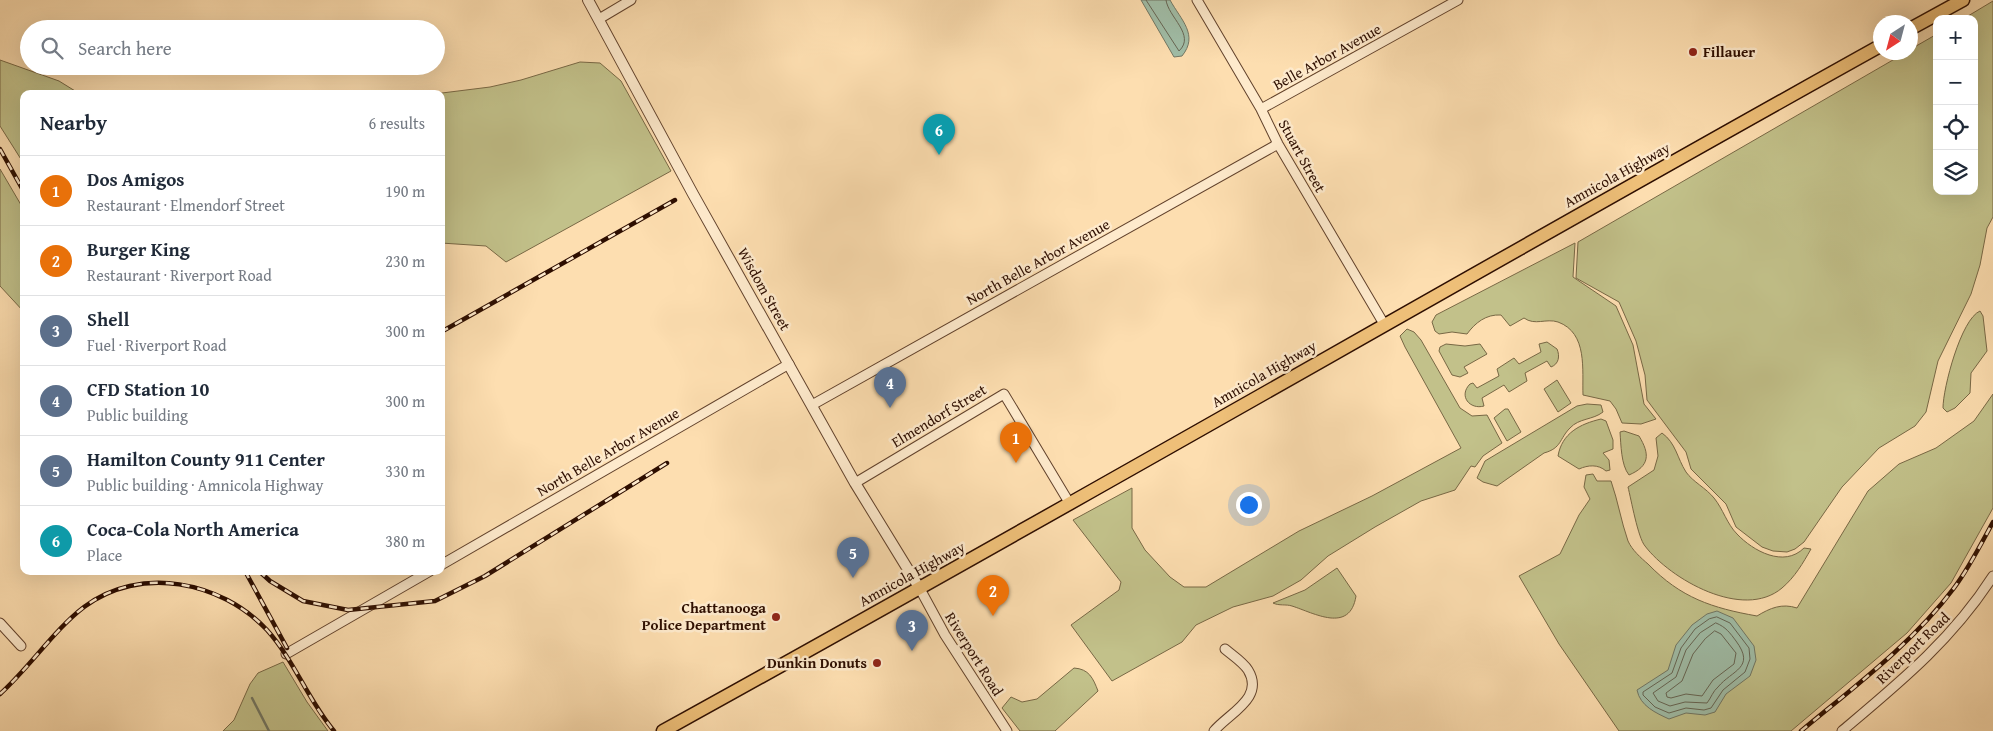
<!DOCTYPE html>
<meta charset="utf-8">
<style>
:root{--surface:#fff;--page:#f2f2f3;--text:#1f2937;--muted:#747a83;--line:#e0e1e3;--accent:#8f2418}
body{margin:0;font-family:"Gentium Book Plus",serif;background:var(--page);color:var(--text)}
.controls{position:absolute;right:15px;top:15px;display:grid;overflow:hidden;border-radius:10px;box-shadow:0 5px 20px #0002}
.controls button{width:45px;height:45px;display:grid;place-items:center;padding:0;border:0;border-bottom:1px solid var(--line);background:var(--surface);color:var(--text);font:25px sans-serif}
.compass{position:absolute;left:1873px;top:15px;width:45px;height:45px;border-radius:50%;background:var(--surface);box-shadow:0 5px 20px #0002;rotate:216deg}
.you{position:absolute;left:1248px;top:504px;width:18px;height:18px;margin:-12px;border:4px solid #fff;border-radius:50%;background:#1a73e8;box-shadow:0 0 0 8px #1a73e833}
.badge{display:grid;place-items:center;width:32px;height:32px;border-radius:50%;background:var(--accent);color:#fff;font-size:16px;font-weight:700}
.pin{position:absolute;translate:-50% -41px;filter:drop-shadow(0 1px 2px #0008)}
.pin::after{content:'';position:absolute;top:26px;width:18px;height:15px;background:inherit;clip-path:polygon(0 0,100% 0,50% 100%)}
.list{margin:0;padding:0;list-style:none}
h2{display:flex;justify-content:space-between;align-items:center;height:65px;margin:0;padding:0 20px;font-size:21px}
h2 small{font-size:16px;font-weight:400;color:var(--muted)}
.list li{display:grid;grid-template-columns:32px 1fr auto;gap:15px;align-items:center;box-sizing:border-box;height:70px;padding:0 20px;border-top:1px solid var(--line)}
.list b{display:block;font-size:19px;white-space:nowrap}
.list p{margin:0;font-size:16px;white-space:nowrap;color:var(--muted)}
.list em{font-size:16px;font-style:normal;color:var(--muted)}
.icon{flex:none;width:28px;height:28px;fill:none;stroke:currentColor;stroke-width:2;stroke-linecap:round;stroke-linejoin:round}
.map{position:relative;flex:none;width:1993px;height:731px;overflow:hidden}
.search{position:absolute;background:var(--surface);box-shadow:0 5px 20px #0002;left:20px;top:20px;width:425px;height:55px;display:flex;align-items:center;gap:12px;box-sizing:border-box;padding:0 18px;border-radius:28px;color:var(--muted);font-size:19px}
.panel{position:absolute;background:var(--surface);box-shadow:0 5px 20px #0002;left:20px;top:90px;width:425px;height:485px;border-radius:10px}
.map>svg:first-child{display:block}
.green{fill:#c2c18a;stroke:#786845}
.water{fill:#a0bda7;stroke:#727764}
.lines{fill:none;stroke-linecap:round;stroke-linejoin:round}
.shore{stroke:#676654;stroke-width:1}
.stream{stroke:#727764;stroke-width:2.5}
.minor-casing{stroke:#62422c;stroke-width:11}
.tertiary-casing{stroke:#62422c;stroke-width:12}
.primary-casing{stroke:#2e0e00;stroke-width:15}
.minor{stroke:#feeacc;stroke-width:9}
.tertiary{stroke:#feeacc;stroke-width:10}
.primary{stroke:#eebf78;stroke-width:12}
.rail-casing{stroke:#2e0e00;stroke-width:4.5}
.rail{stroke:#feeacc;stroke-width:2.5;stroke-dasharray:8;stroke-linecap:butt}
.poi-dot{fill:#8f2418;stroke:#feeacc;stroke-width:2}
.labels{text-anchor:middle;stroke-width:5;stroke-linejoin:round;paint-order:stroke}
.poi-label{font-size:15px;font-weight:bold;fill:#2e0e00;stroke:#feeacc;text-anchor:end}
.street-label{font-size:15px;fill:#2e0e00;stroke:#feeacc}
</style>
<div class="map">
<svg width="1993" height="731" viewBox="0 0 1993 731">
<rect width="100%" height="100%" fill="#fddeb0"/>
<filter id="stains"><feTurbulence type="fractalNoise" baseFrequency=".004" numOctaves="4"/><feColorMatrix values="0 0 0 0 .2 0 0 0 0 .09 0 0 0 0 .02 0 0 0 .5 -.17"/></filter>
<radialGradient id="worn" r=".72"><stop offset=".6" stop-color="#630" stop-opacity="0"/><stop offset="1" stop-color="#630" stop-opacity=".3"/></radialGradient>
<path class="green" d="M1993,1V217L1987,228L1980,265L1971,294L1938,361L1926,412L1915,426L1879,448L1842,487L1804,542L1795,549L1787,552L1773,551L1762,547L1736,527L1726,504L1691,469L1686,452L1647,400L1645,375L1636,341L1619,302L1576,278L1578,242L1905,53L1910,52L1911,49L1937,34V191H1974V19H1963Z
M0,60L59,81L80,94H24V164L0,126Z
M580,62L600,63L621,81L671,171L506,262L486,246L441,243V94H434L490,87L521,80Z
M0,169L24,210V312L0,286Z
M1575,243L1573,277L1616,306L1633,345L1644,404L1656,419L1641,424L1622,423L1616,409L1610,401L1583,395C1582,370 1588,333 1558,322C1546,318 1535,326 1524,318L1510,326L1501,315C1486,314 1475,323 1467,334L1452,332L1439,334L1435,331L1432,322L1436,315Z
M1980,311L1983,316L1987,351L1971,373L1970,393L1955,408L1947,412L1943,408C1943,388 1961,319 1980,311Z
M1407,329L1414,332L1421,340L1460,408L1472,416L1487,415L1502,443L1483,456L1475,467L1471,466L1455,490L1421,501L1375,527L1328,556L1301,580L1273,596L1233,607L1196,625L1182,642L1112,681L1071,625L1119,590L1121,582L1073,520L1132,488V528L1145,550L1170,577L1184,587H1206L1299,531L1372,496L1461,448L1405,347L1400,336Z
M1547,342L1557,349C1560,356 1559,364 1551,367L1547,361L1525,373L1527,381L1509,392L1504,385L1482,398L1484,406C1470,410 1458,396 1470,384L1473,383L1477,388L1499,376L1497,369L1514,358L1519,364L1541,352L1539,344Z
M1446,344L1465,346L1480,344L1487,354L1464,367L1468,373L1460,377L1452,375L1439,351L1440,347Z
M1557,380L1571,403L1558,412L1544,389Z
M1993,394V508L1951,583L1907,633L1791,731H1619L1559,644L1519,576L1560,554L1579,515L1590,499L1584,487L1586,475L1593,474L1597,481H1611C1618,501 1621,521 1628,541C1632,550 1641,558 1648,564C1681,598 1712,608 1757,616C1770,608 1782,603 1797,608L1868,491L1899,464L1936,448L1974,421Z
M1587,404L1601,405L1603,412C1593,420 1579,418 1570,428C1559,439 1562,448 1544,453L1497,486L1483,482L1477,478L1485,461L1577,406Z
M1505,409H1508L1521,432L1507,441L1494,418Z
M1601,419L1606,421L1613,440V449L1603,453L1609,460L1610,470L1606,471C1598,464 1588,465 1579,469L1558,456C1562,433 1580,424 1601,419Z
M1624,431L1639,436C1650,454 1650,466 1629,475C1621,465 1621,445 1620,432Z
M1662,433C1676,443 1677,458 1686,472C1693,482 1706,488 1714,498C1723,509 1727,524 1737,534C1753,551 1784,568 1804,548L1811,549C1803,563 1795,577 1782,588C1743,621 1670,579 1645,546C1638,538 1631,499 1628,487L1654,470L1658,456L1656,438Z
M1337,568L1356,596C1350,634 1314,613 1292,606C1286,604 1279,606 1273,603L1305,590Z
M283,662L307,702L328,731H223L234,720L250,684L258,673Z
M1074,668C1089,669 1093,678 1098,691L1055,731H1020L1002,708L1011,697L1022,702L1037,699Z"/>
<path class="water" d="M1141,0H1170C1181,20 1199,35 1182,56L1174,57Z
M1717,611L1733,618L1754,646L1756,660L1750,676L1726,694L1715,712L1705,715L1686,713L1669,719C1656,713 1640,706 1637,690L1668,670L1676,645L1692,625L1707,614Z"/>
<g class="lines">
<path class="shore" d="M1146,0L1179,51C1196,35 1168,17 1166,0
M1717,617L1730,623L1749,648L1750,659L1745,672L1723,690L1711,708L1704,710L1686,708L1669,713L1655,707L1643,695V692L1672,673L1681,648L1695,629L1709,619Z
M1716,623C1726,627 1730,633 1736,641C1756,668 1732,670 1718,687C1713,691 1711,698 1707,703L1685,702L1670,706L1658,701L1653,693L1676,677L1686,650L1700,633Z
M1715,631L1721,634L1736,653L1734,664L1713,680L1702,696L1686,694L1671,698L1667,697L1666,693L1682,681L1693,654L1705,639Z"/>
<path class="stream" d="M252,698L269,731"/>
<g class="minor-casing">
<path id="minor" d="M1197,0L1261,109L1278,144L1384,324
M599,19L631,0
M1261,109L1458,0
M812,405L1278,144
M855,483L1004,394L1070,504
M441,565L789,364
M920,589L945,635L1007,731
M0,623L21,646
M286,654L430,571
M1214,731C1229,713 1265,698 1248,670C1243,662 1232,655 1225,649
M1842,731C1899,683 1952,640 1993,576"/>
</g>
<g class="tertiary-casing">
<path id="tertiary" d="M588,0L693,194L855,483L920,589"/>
</g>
<g class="primary-casing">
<path id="primary" d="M1910,29L1963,0
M663,731C1071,506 1474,272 1880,46"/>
</g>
<use href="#minor" class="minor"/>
<use href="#tertiary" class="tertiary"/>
<use href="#primary" class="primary"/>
<g class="rail-casing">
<path id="rail" d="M0,149L24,192
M441,332L675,200
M245,571L287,648
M259,571L270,581L303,601L348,610L435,601L485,576L667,463
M0,694C29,668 55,629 84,607C140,565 221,581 267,630C294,660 308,700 334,731
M1801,731C1854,687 1913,643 1954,588C1969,568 1981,544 1993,522"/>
</g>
<use href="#rail" class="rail"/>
</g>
<g class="poi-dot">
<circle cx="1693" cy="52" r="5"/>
<circle cx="776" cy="617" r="5"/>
<circle cx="877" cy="663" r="5"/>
</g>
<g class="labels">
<g class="poi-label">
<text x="1703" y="57" text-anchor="start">Fillauer</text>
<text x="766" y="613">Chattanooga<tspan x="766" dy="17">Police Department</tspan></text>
<text x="867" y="668">Dunkin Donuts</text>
</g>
<g class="street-label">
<text transform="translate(1327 57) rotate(-29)" y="5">Belle Arbor Avenue</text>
<text transform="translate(1302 156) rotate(61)" y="5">Stuart Street</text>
<text transform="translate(1617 175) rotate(-29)" y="5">Amnicola Highway</text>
<text transform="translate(1038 262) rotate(-29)" y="5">North Belle Arbor Avenue</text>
<text transform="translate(764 289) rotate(61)" y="5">Wisdom Street</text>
<text transform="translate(1264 374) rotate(-30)" y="5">Amnicola Highway</text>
<text transform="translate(939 416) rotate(-31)" y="5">Elmendorf Street</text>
<text transform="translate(608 452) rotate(-30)" y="5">North Belle Arbor Avenue</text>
<text transform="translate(912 574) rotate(-29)" y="5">Amnicola Highway</text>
<text transform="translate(1913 648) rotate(-44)" y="5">Riverport Road</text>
<text transform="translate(974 654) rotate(58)" y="5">Riverport Road</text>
</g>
</g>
<rect width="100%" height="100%" filter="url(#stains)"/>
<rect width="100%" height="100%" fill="url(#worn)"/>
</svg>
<div class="controls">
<button>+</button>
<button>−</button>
<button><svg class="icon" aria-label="locate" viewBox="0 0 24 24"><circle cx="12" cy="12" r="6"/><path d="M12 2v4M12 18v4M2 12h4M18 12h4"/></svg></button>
<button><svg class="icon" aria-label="layers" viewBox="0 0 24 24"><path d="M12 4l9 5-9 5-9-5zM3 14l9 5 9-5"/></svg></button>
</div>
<svg class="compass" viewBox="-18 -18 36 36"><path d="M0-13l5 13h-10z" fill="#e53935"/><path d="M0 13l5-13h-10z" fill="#747a83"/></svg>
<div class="you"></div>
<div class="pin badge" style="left:1016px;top:463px;background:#e8710a">1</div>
<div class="pin badge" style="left:993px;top:616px;background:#e8710a">2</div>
<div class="pin badge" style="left:912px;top:651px;background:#5c6f8a">3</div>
<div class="pin badge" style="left:890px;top:408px;background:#5c6f8a">4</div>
<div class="pin badge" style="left:853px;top:578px;background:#5c6f8a">5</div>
<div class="pin badge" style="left:939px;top:155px;background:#0f9aa8">6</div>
<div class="search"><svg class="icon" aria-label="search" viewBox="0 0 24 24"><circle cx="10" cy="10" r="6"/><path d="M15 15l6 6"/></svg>Search here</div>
<section class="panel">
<h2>Nearby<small>6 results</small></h2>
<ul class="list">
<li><span class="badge" style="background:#e8710a">1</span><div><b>Dos Amigos</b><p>Restaurant · Elmendorf Street</p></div><em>190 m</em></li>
<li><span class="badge" style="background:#e8710a">2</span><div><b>Burger King</b><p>Restaurant · Riverport Road</p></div><em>230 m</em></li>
<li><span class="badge" style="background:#5c6f8a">3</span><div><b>Shell</b><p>Fuel · Riverport Road</p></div><em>300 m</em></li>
<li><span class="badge" style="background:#5c6f8a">4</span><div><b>CFD Station 10</b><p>Public building</p></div><em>300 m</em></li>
<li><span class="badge" style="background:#5c6f8a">5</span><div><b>Hamilton County 911 Center</b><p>Public building · Amnicola Highway</p></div><em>330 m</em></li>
<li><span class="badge" style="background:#0f9aa8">6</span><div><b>Coca-Cola North America</b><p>Place</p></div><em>380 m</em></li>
</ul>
</section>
</div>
